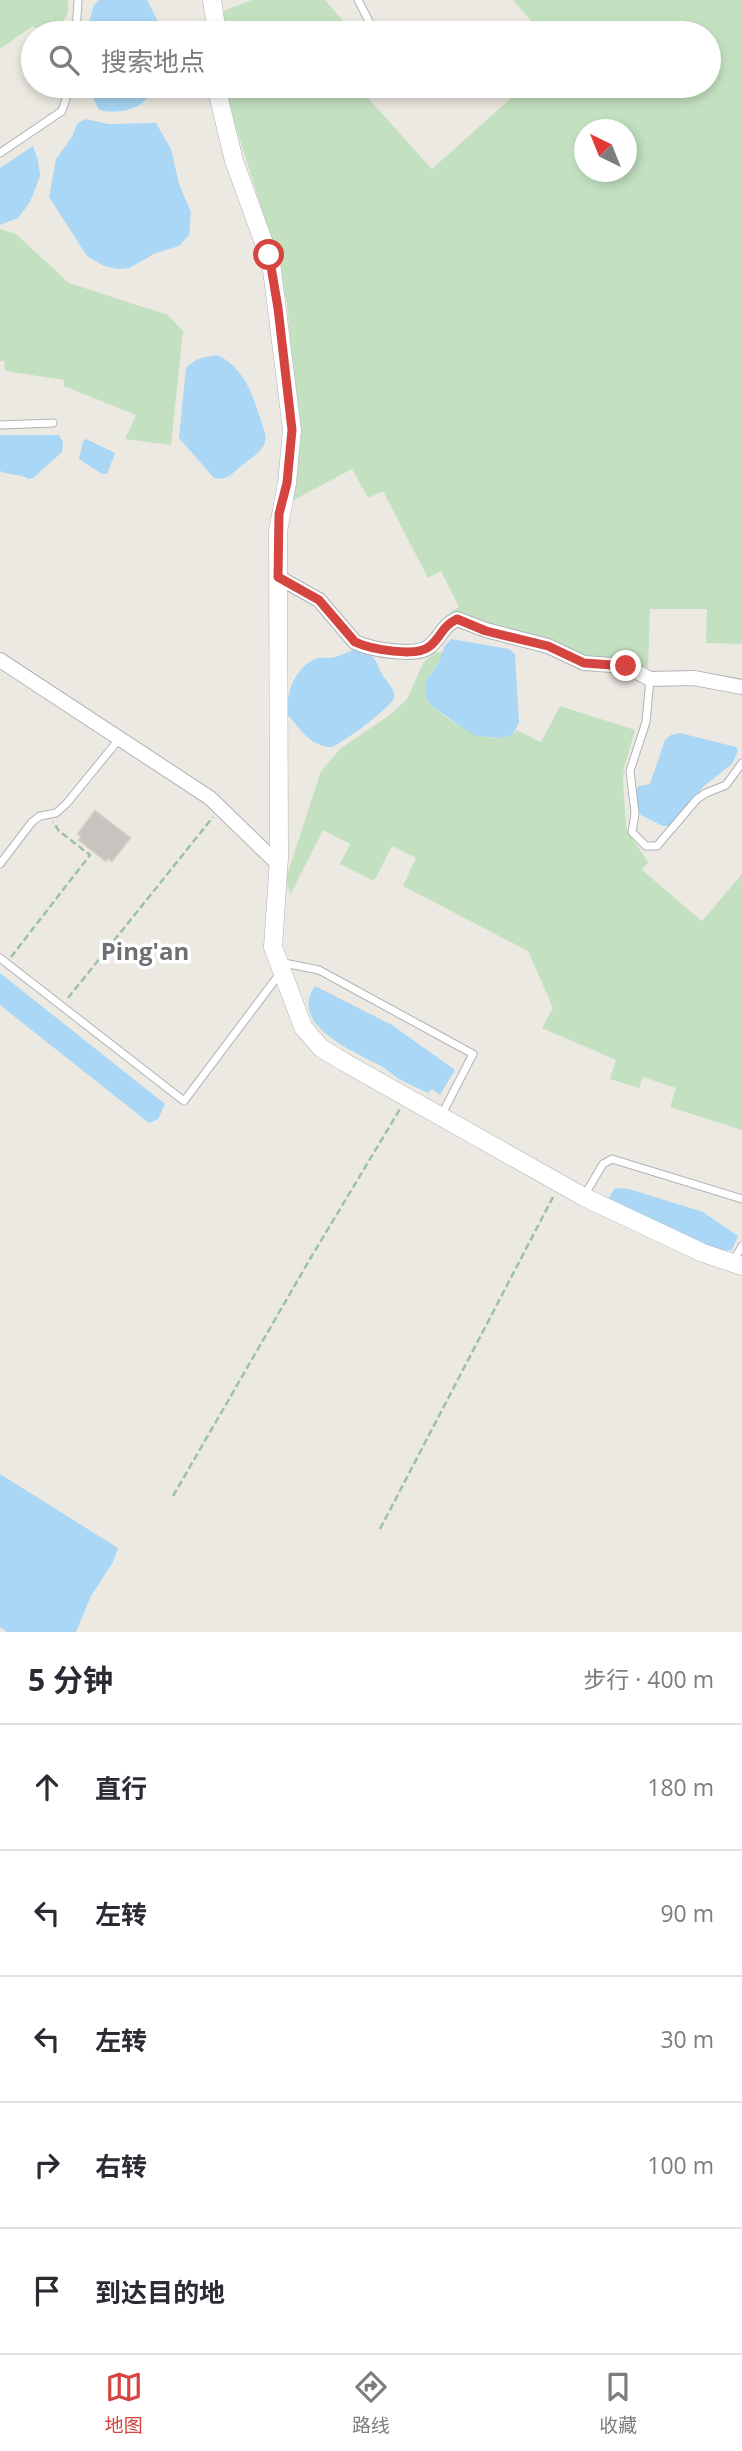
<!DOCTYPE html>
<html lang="zh">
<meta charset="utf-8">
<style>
:root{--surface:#fff;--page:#f7f7f7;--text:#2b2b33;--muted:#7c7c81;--line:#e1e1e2;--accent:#d5443f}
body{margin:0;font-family:"Open Sans","Noto Sans SC",sans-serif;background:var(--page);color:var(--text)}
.compass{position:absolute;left:574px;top:119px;width:63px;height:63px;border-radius:50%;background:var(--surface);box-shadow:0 4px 10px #0003;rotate:317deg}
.stop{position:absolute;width:21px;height:21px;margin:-16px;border:5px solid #d5443f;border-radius:50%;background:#fff}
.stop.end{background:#d5443f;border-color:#fff;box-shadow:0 2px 7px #0008}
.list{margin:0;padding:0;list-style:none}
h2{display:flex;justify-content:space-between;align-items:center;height:91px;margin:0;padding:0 28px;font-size:30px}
h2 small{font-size:23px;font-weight:400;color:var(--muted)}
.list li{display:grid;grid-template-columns:46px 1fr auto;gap:21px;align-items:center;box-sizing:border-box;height:126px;padding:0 28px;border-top:2px solid var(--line)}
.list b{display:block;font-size:26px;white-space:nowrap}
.list em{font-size:23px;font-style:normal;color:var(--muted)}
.icon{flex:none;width:38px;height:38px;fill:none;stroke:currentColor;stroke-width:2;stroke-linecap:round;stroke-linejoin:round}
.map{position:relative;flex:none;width:742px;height:1632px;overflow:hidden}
.search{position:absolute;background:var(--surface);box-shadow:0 4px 10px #0003;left:21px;right:21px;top:21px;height:77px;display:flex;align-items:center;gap:18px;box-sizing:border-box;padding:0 24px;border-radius:38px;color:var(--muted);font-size:26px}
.sheet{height:721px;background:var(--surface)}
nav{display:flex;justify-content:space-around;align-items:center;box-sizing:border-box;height:98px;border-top:2px solid var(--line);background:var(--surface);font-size:19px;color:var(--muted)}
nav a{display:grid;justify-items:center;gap:4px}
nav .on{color:var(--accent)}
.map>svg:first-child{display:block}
.green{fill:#c3e1c1;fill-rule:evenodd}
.water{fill:#a9d7f5}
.building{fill:#c7c4bf;stroke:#d0cbc2;stroke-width:2}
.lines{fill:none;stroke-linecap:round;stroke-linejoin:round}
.service-casing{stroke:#b0b3b6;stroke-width:9}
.minor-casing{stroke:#b0b3b6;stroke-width:16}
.tertiary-casing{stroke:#b0b3b6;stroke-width:19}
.path{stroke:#9cc1a4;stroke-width:2.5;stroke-dasharray:7 3.5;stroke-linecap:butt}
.service{stroke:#fff;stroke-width:7}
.minor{stroke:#fff;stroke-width:14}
.tertiary{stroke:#fff;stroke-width:18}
.route{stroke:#d5443f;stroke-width:9}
.labels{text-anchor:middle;stroke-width:7;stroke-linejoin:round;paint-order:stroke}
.quarter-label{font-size:24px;font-weight:bold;fill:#6c7073;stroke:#fff}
</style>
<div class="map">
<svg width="742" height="1632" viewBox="0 0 742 1632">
<rect width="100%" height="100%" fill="#ece9e2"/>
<path class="green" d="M0,0H68V13L56,33H38L33,26L0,49Z
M252,0H325L343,21L328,33H222L223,11Z
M513,0H742V644L706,643L707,609H650L648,667L591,660L449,613L459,607L441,571L428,578L383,491L368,498L352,469L292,501L299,440L287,303L266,223L223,86H357L432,169L524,86H709V33H527L535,25ZM584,130H626V172H584Z
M0,229L16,234L69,283L168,315L183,331L171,445L125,439L136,415L64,386V380L5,371L4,361H0Z
M443,652L440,661L429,676L425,697C438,717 497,754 516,730L541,742L560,706L635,730L624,769L623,783L626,825L628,832L648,862L642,870L702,921L742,874V1130L670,1107L676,1088L643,1077L639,1088L610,1079L616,1060L542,1028L553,1008L528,951L403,886L416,858L392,846L374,881L340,864L350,844L323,830L290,895L286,878L321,771L340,749L391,714L407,699L423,663L434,653Z"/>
<path class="water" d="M99,0H147L164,33H86L94,5Z
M87,86H151C150,109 118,115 99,110Z
M85,119L108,124L156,123L171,149L179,184L191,212L189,235L179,246L156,253L129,268L119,269L104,266L87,256L49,197L56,159L72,137L77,124Z
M33,146L38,160L40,176L30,202L18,218L0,225V168Z
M217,355C244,367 253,395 261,421C263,428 267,435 265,442C262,452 250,459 242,465C233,473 227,481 214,478L179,438L186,368C195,358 205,357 217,355Z
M59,435L63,442L62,452L33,478L29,479C19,473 10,476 0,471V435Z
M86,439L115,453L107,474H102L79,459L83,441Z
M451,639L509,649L515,654L519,723L512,735L502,738L477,736L470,733L432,706L425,697V682L440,661L444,647Z
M357,648C376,655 374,658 382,674C386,681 396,690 394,698C390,708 345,741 334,746C331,748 327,747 324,746C307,742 298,726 287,714C286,694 294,670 313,660C319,657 324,658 330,658C339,657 349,651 357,648Z
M680,733L736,747L738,751L732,764L704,786L669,826H663L641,815C635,805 635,796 638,786L650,784L665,740L671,735Z
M0,973L165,1104L158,1119L149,1123L0,1005Z
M315,986L392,1025L455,1070L440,1095L432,1089L428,1093C418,1088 408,1084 399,1079C393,1075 387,1069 381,1066C355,1052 287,1025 315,986Z
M615,1188L629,1189L703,1212L738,1236L732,1250C707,1255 633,1212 608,1199Z
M0,1474L118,1548L113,1562L91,1596L76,1632H7L0,1627Z"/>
<path class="building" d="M95,811L130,838L112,861L108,858L106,861L79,840L82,837L78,834Z"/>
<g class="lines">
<g class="service-casing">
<path id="service" d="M358,0L375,33
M76,33L78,0
M0,153L62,111L70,86
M0,425L53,423
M650,679L646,722L630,771L635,813L632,832L646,846H657L697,799L706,793L726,785L742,763
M0,864L32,822L40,816L56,813L67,803L120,738
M0,958L184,1101L281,972
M279,962L319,970L473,1054L441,1116
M584,1196L603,1164L612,1159L742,1199
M732,1263L742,1246"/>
</g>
<g class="minor-casing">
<path id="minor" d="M278,577L319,600L355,642C369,649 417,658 430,646C442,636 441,627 457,619L486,630L548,646L584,663L626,666L650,679L694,678L742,687
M0,660L210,798L279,865"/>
</g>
<g class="tertiary-casing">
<path id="tertiary" d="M212,0L217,33
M216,86L234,161L271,262L292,430L287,483L278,531L279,858L273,947L303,1027L321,1048L344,1062L584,1197L703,1253L742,1266"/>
</g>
<path class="path" d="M11,957L90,855L59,831L53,822
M68,998L213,817
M173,1496L310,1259L400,1109
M380,1529L553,1197"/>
<use href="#service" class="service"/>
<use href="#minor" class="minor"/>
<use href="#tertiary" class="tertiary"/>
</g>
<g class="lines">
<path class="route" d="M269,255L278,308L292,430L287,483L279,514L278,577L319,600L355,642C370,649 417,658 430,646C442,636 441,627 457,619L486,631L548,646L584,663L626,666"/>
</g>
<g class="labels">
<g class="quarter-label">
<text x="145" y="960">Ping'an</text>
</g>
</g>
</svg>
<svg class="compass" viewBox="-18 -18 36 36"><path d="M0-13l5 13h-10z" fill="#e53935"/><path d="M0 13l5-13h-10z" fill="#7c7c81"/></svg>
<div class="stop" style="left:269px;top:255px"></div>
<div class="stop end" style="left:626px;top:666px"></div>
<div class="search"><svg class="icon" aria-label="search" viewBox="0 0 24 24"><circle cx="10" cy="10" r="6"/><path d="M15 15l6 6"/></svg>搜索地点</div>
</div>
<section class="sheet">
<h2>5 分钟<small>步行 · 400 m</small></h2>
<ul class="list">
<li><svg class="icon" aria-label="ahead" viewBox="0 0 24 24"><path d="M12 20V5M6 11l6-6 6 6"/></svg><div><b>直行</b></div><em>180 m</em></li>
<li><svg class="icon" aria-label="left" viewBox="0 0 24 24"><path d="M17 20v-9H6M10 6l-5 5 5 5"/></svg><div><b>左转</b></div><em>90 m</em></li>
<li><svg class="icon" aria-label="left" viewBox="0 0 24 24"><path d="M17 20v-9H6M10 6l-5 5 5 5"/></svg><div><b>左转</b></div><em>30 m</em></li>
<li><svg class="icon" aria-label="right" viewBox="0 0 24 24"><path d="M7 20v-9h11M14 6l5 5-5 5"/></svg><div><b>右转</b></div><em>100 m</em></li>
<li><svg class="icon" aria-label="arrive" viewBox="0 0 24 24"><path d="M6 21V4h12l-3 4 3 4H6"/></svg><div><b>到达目的地</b></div></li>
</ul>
</section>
<nav>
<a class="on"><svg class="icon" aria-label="map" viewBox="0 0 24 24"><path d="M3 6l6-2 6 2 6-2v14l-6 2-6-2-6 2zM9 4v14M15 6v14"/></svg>地图</a>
<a><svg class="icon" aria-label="directions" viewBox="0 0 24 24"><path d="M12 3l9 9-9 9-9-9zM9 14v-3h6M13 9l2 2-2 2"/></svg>路线</a>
<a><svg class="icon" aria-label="saved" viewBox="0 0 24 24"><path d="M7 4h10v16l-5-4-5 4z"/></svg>收藏</a>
</nav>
